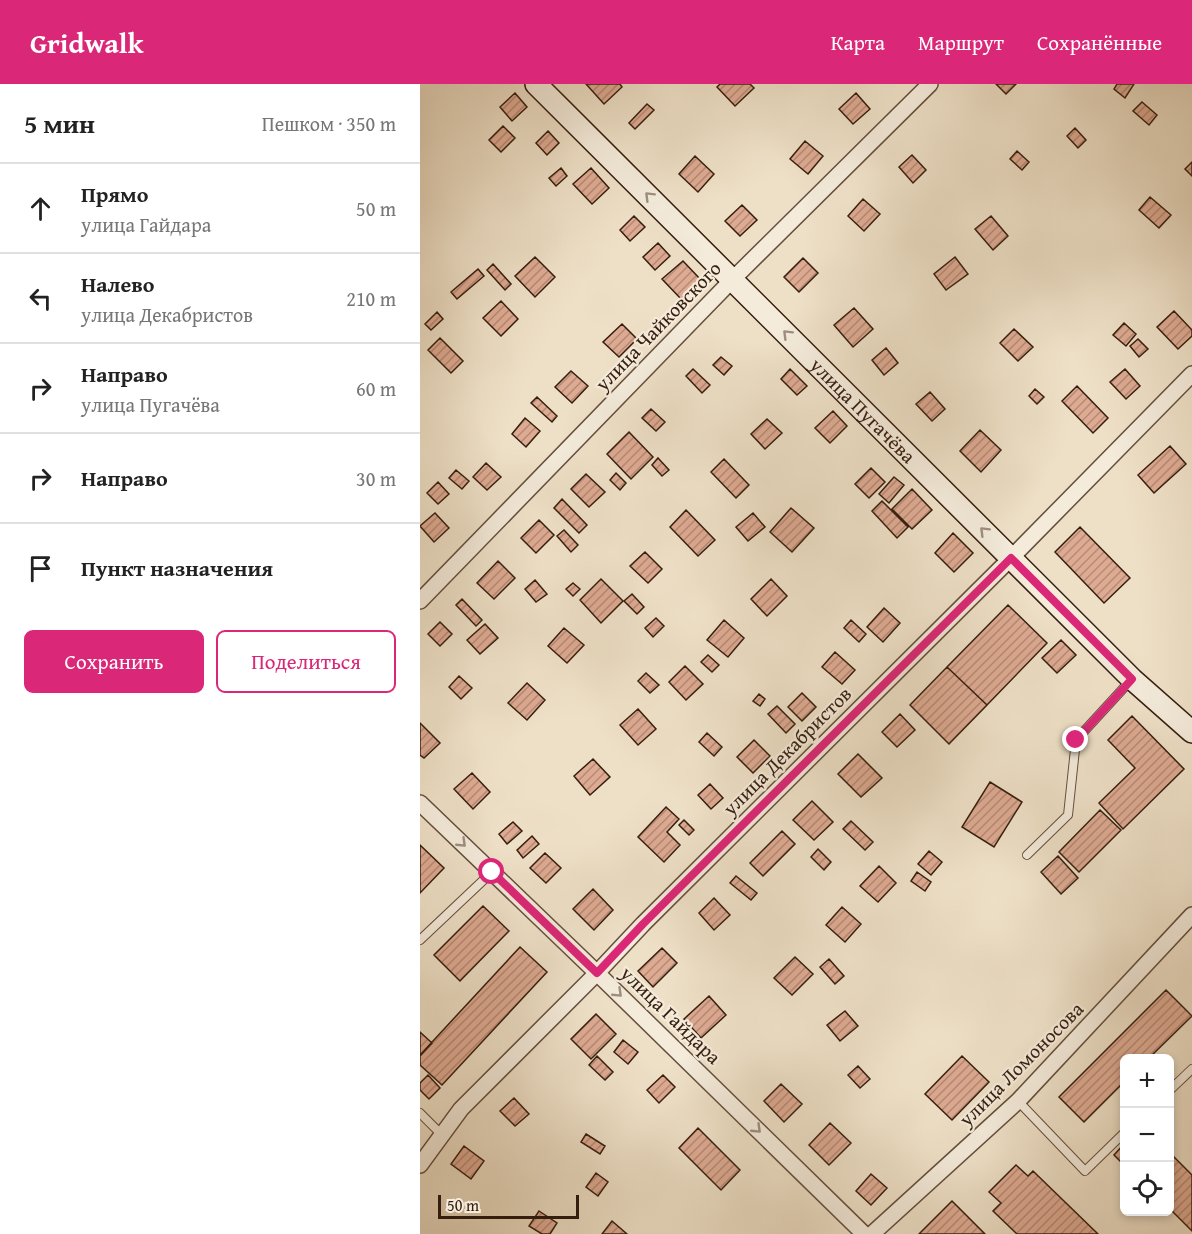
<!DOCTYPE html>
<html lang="ru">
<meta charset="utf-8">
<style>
:root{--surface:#fff;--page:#f2f2f2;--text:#222;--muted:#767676;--line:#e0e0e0;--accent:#db2777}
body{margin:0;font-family:"Gentium Book Plus",serif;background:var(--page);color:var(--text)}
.controls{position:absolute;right:18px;bottom:18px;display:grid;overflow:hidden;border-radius:9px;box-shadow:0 3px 9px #0003}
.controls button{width:54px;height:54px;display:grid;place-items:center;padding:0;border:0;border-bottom:2px solid var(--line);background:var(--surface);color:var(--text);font:30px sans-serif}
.scale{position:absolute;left:18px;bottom:15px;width:141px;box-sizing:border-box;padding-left:6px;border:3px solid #361e0f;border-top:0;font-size:16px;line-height:21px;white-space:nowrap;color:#361e0f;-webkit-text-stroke:4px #f4ebdb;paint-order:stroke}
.stop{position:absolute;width:18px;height:18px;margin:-14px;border:4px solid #db2777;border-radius:50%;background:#fff}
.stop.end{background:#db2777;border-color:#fff;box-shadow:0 2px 6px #0008}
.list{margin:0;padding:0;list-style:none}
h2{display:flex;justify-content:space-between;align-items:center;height:78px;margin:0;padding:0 24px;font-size:26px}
h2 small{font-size:20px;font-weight:400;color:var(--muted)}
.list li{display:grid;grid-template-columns:39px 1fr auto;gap:18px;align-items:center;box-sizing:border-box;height:90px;padding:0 24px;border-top:2px solid var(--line)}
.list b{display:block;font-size:22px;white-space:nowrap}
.list p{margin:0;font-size:20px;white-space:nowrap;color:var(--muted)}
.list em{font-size:20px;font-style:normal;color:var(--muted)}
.actions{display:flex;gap:12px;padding:18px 24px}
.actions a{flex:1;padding:14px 0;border:2px solid var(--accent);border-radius:9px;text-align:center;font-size:21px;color:var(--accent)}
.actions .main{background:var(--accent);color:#fff}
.icon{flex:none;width:33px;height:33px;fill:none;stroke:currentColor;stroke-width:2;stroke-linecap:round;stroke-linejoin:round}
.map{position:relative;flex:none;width:772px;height:1150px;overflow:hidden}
header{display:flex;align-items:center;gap:36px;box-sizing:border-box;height:84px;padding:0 30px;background:var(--accent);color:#fff}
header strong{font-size:28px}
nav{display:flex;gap:33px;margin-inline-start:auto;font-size:21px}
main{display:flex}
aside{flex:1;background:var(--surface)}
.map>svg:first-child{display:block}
.building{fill:url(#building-hatch);stroke:#361e0f;stroke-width:1.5}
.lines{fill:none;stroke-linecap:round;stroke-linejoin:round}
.lane-casing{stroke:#644e3d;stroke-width:10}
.street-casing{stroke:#644e3d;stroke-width:18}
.secondary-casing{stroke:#361e0f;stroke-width:24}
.lane{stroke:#f4ebdb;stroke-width:8}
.street{stroke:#f4ebdb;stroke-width:15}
.secondary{stroke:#f4ebdb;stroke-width:21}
.oneway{stroke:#9e8f7f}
.route{stroke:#db2777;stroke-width:8}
.labels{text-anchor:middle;stroke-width:4.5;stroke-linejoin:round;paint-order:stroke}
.street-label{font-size:20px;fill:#361e0f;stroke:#f4ebdb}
</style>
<header>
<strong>Gridwalk</strong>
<nav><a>Карта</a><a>Маршрут</a><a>Сохранённые</a></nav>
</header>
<main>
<aside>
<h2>5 мин<small>Пешком · 350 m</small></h2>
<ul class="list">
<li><svg class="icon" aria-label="ahead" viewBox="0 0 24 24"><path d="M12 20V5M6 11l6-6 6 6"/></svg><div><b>Прямо</b><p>улица Гайдара</p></div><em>50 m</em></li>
<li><svg class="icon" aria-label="left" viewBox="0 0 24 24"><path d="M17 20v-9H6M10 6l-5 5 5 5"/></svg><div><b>Налево</b><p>улица Декабристов</p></div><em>210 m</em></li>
<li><svg class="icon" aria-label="right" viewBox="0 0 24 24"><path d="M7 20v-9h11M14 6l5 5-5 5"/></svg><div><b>Направо</b><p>улица Пугачёва</p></div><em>60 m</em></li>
<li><svg class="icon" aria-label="right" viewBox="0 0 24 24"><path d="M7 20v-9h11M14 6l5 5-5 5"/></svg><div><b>Направо</b></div><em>30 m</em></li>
<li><svg class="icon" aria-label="arrive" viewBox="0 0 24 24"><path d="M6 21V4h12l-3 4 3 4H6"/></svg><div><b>Пункт назначения</b></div></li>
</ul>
<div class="actions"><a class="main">Сохранить</a><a>Поделиться</a></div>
</aside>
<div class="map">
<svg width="772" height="1150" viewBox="0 0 772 1150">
<defs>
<pattern id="building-hatch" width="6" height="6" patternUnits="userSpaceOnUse" patternTransform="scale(1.5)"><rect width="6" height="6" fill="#deaa92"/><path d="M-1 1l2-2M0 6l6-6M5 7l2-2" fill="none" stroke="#b58a76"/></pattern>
</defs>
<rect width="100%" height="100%" fill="#eee0c7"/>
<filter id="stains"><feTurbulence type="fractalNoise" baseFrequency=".00333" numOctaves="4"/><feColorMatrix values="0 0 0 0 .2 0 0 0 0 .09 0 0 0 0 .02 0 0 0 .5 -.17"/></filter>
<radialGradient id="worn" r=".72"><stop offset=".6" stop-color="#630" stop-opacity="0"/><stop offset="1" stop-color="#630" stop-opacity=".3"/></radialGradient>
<path class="building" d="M166,0H200L202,3L184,20Z
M300,0H330L334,4L315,22L297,3Z
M576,0H596L586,10Z
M697,0H714L705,14L694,5Z
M95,9L107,23L92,37L80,23Z
M436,9L450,25L433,40L419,25Z
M722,18L737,31L729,41L713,27Z
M227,20L234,26L215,45L209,39Z
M83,42L95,54L81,68L69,56Z
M655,44L666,56L658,64L647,52Z
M128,47L139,59L127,71L116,59Z
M385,57L403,72L388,90L370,75Z
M597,67L609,78L602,86L590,75Z
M492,71L506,86L493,99L479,83Z
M275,72L294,90L278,108L259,90Z
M772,78V92L765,85Z
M141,84L147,92L136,102L129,94Z
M171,84L189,104L172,120L153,100Z
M730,113L751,131L739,144L719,126Z
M443,115L460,130L444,147L428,132Z
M322,121L337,136L320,152L305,137Z
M214,132L225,143L210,157L200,146Z
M571,132L588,152L573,166L555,145Z
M238,159L250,172L235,186L223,173Z
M115,173L135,193L115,213L95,192Z
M535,173L548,190L526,206L514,190Z
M383,174L398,189L379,208L364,193Z
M263,177L281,196L261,215L242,195Z
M73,180L91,200L85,206L67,186Z
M58,185L64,192L37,215L31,208Z
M81,217L98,235L81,252L63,234Z
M434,224L453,245L433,263L414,241Z
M754,227L772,246V252L758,265L737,243Z
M17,228L23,235L11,246L5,240Z
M704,239L716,250L706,262L693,251Z
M202,240L217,255L199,273L183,258Z
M594,245L613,263L598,277L580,259Z
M20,254L43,277L31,289L8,266Z
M718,255L728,265L719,273L710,262Z
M466,264L478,279L464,291L452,276Z
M301,273L312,282L304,291L293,281Z
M273,285L290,301L282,309L266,292Z
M370,285L387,302L377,311L361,295Z
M705,285L720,302L706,315L690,298Z
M151,287L168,302L152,319L135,303Z
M657,302L688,334L673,349L642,317Z
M615,305L624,313L617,320L609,312Z
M510,308L525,325L512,337L496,320Z
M117,313L137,332L132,338L111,319Z
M231,325L245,338L236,347L222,334Z
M413,327L427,342L410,359L395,344Z
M105,334L120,347L106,363L92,350Z
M347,335L362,349L345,365L331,350Z
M560,346L581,366L561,388L540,367Z
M209,348L233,373L211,395L187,370Z
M750,362L766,380L734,409L718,391Z
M238,374L249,386L242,392L232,381Z
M304,375L329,401L316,414L291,388Z
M66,379L81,393L67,406L53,393Z
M451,384L465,398L449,414L435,400Z
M36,386L49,397L42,405L29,394Z
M196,389L206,399L200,406L190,396Z
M166,390L185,408L169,423L151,405Z
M474,393L484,401L469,419L459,410Z
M18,398L29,410L18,420L7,409Z
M492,405L512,426L492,445L472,425Z
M142,415L167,441L159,449L134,424Z
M462,417L488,443L477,454L452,427Z
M371,424L394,444L372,468L350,448Z
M266,426L295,456L278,472L250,443Z
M15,429L29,444L14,458L0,442Z
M333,429L345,443L328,457L316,443Z
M119,436L134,451L116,469L101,454Z
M660,443L710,494L684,519L635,468Z
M144,446L158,461L151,468L137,452Z
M533,449L553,469L534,488L515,469Z
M225,468L242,485L228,499L210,482Z
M78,477L95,494L74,515L57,499Z
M181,495L203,517L181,539L160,516Z
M351,495L367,512L347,532L331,515Z
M115,496L127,510L116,518L105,505Z
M153,499L160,505L153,512L146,505Z
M212,510L224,523L217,530L204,517Z
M42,515L62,536L56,542L36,521Z
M588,521L627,559L567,621L527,583Z
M464,524L480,539L463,558L447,543Z
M236,534L244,542L233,553L225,544Z
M304,536L324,554L308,573L287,556Z
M431,536L446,550L439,558L424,544Z
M20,538L32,550L20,562L8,550Z
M65,540L78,554L60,570L47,556Z
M144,544L164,561L147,579L128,562Z
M641,556L656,571L637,589L622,574Z
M415,568L435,586L422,600L402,583Z
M288,571L299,581L292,588L281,578Z
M265,582L283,600L266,616L249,598Z
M527,583L567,621L529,660L490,621Z
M226,589L239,601L230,609L218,597Z
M39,592L52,604L41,615L29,603Z
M107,599L125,616L107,636L88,619Z
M382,609L396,623L382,637L368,623Z
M339,610L345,615L340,622L333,617Z
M357,622L375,640L366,649L348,630Z
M218,625L236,645L218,661L200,641Z
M480,630L495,646L477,663L462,648Z
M712,632L764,685L703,745L679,719L715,684L688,656Z
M0,639L20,659L4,674L0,671Z
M287,649L302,663L294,672L279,658Z
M334,656L350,672L333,689L317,673Z
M438,670L462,694L441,713L418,690Z
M173,675L190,693L170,711L154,692Z
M52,689L70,708L53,725L34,705Z
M570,698L602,718L574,763L542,743Z
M290,700L303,714L291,725L278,711Z
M392,717L413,738L394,756L373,736Z
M246,723L259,735L247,748L260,761L244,778L218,753Z
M680,726L701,746L659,788L639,768Z
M264,736L274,746L269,751L259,741Z
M431,737L453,758L445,766L423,745Z
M93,738L102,747L87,760L79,750Z
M362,747L375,760L343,792L330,779Z
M112,752L119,760L103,774L97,766Z
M0,761L24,784L0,809Z
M398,765L411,778L404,786L391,773Z
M509,767L522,778L511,791L498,780Z
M125,769L141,784L126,799L110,784Z
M638,772L658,794L641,810L621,788Z
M459,782L476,799L458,818L440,802Z
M497,788L511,798L505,807L491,797Z
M316,792L337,809L331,816L310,799Z
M173,805L193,826L174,846L153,825Z
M294,814L310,831L294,846L279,829Z
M63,822L89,847L40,897L14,871Z
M422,823L441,840L425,858L406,841Z
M100,863L127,888L22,1001L0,981V971Z
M242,864L257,879L233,903L218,887Z
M375,873L393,890L372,911L354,894Z
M409,875L424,892L415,900L400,883Z
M746,906L772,932L729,974H704V998L664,1038L639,1013Z
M289,912L306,931L281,954L264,935Z
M425,927L438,942L420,957L407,941Z
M176,930L196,950L171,975L151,955Z
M0,948L12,959L1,971L0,970Z
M203,956L218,968L208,980L194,968Z
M177,972L193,988L185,996L169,981Z
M542,972L569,998L532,1036L505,1010Z
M438,982L450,995L440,1004L428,991Z
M8,991L20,1004L9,1015L0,1006V999Z
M243,991L255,1003L239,1019L227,1006Z
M361,1000L382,1020L364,1038L344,1017Z
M94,1014L109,1030L95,1042L80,1027Z
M410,1039L431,1059L409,1081L389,1061Z
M278,1044L320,1086L301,1106L259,1064Z
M166,1050L185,1062L180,1070L161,1058Z
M704,1060V1081L694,1071Z
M44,1062L64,1077L51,1095L31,1080Z
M750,1069L772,1091V1147L750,1125Z
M596,1081L608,1092L613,1087L678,1150H597L573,1127L581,1119L569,1108Z
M176,1089L188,1098L178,1112L166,1103Z
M451,1090L467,1104L451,1121L436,1107Z
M532,1117L565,1150H499Z
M119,1127L137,1139L130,1150H122L109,1142Z
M192,1137L207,1150H182Z"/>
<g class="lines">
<g class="lane-casing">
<path id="lane" d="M607,771L648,731L656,656L711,596
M0,856L72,788
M750,1006L772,985
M598,1017L665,1087L704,1049
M0,1029L22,1051"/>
</g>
<g class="street-casing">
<path id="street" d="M0,517L313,195L510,0
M0,719L177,889L444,1150
M0,1081L41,1025L177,889L223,840L591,474L772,290
M452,1150L598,1017L772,831"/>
</g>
<g class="secondary-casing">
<g id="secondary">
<path id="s1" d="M116,0L712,595L772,648"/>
</g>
</g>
<use href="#lane" class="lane"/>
<use href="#street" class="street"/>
<use href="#secondary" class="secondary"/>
</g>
<defs><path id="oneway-chevron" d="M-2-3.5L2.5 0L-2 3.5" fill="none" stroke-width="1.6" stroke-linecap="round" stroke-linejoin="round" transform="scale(1.5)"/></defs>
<g class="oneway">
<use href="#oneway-chevron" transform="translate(229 112) rotate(-135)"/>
<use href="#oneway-chevron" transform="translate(367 250) rotate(-135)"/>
<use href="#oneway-chevron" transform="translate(564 447) rotate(-135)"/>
<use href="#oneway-chevron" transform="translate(42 759) rotate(44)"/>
<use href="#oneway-chevron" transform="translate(198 909) rotate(44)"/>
<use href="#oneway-chevron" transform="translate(337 1045) rotate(44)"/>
</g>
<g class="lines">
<path class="route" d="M72,788L177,889L223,840L591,474L712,595L656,656"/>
</g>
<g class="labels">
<g class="street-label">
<text transform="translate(238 242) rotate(-46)" y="7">улица Чайковского</text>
<text dy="7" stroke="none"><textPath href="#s1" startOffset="462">улица Пугачёва</textPath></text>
<text transform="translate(367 667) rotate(-45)" y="7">улица Декабристов</text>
<text transform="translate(251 931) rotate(44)" y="7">улица Гайдара</text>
<text transform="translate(601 980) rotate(-45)" y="7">улица Ломоносова</text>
</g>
</g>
<rect width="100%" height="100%" filter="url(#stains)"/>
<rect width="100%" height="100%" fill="url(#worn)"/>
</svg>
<div class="controls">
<button>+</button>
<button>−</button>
<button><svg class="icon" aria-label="locate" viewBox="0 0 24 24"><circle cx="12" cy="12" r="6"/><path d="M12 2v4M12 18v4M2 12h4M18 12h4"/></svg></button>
</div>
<div class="scale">50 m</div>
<div class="stop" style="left:72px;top:788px"></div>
<div class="stop end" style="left:656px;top:656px"></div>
</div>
</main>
